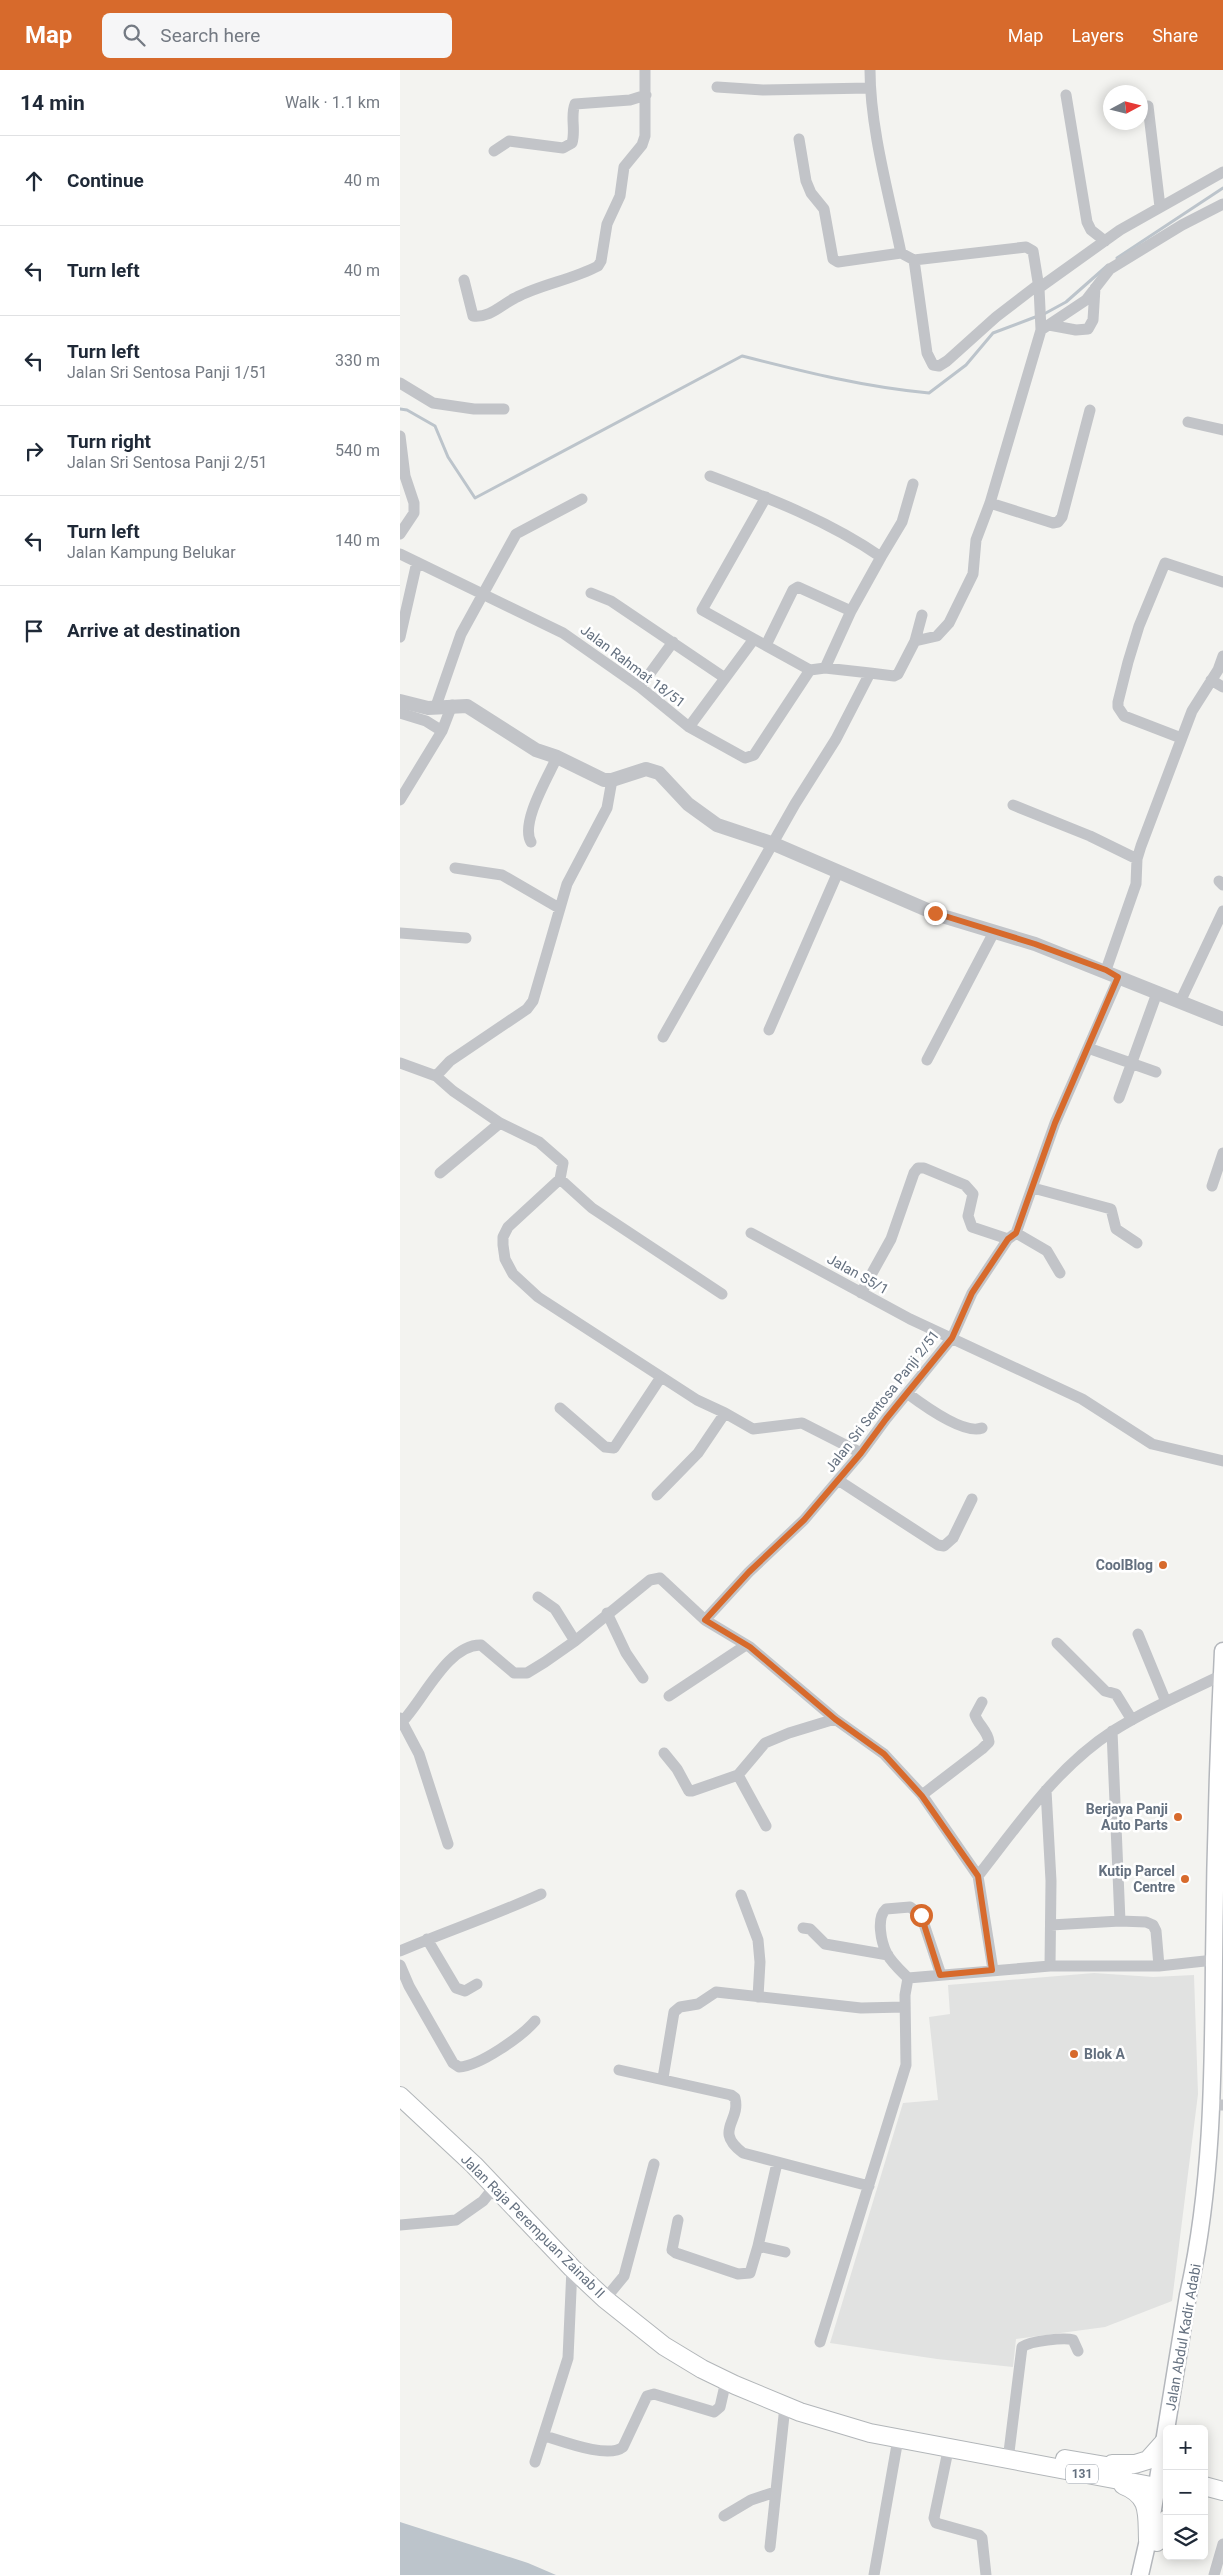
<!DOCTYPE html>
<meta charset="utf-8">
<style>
:root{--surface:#fff;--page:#f6f6f7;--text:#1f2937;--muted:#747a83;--line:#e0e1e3;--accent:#d76a2c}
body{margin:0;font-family:Roboto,sans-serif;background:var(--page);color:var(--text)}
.controls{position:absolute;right:15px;bottom:15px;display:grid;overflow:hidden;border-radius:8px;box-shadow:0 2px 12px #0003}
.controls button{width:45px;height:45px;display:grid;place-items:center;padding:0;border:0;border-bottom:1px solid var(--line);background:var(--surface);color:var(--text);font:25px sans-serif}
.compass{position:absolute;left:703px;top:15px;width:45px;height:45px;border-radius:50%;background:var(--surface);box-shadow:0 2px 12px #0003;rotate:83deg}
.stop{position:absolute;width:15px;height:15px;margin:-11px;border:4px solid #d76a2c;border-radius:50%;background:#fff}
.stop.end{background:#d76a2c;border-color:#fff;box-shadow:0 1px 5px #0008}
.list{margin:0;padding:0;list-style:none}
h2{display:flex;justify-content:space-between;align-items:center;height:65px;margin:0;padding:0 20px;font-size:21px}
h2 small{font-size:16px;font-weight:400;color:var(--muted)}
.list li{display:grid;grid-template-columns:32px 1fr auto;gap:15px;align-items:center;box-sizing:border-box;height:90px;padding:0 20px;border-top:1px solid var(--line)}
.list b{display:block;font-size:19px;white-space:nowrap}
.list p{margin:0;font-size:16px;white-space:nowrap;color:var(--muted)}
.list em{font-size:16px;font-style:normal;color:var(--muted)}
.icon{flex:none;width:28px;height:28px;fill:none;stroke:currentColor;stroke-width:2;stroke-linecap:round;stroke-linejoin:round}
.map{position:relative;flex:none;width:823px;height:2505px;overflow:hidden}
header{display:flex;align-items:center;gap:30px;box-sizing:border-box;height:70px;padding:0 25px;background:var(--accent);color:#fff}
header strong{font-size:24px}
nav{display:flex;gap:28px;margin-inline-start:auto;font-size:18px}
.search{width:350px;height:45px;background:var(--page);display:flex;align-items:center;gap:12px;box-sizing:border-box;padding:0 18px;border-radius:8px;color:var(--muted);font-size:19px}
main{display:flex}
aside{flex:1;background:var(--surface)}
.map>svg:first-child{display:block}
.built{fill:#e1e2e1}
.water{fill:#bcc4cb}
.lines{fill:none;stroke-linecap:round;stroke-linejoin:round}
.stream{stroke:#bcc4cb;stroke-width:3}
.secondary-casing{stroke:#b4b7bc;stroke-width:19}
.primary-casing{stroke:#b2b6b9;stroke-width:20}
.minor{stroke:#c2c4c8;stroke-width:11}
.tertiary{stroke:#c2c4c8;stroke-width:14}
.secondary{stroke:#fff;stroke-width:16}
.primary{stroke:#fff;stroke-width:18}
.route{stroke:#d76a2c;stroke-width:6}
.poi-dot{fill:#d76a2c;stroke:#fff;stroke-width:2}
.labels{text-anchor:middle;stroke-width:5;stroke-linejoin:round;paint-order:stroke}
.shield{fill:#fff;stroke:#929ba5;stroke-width:1}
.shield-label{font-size:12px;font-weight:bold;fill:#64707f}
.street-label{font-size:14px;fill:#64707f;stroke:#fff}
.poi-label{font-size:14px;font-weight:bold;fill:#64707f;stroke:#fff;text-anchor:end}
</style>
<header>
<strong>Map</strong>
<div class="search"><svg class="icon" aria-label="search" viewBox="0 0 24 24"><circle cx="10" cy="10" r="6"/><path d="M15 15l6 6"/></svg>Search here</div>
<nav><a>Map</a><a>Layers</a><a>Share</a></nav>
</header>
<main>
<aside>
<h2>14 min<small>Walk · 1.1 km</small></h2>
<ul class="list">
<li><svg class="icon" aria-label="ahead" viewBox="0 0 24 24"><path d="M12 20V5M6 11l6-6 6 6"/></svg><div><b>Continue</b></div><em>40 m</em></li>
<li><svg class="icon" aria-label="left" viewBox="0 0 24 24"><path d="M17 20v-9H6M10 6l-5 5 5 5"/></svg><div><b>Turn left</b></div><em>40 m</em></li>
<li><svg class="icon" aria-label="left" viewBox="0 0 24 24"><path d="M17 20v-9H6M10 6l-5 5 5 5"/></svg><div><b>Turn left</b><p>Jalan Sri Sentosa Panji 1/51</p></div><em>330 m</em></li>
<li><svg class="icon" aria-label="right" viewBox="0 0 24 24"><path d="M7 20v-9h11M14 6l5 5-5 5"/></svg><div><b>Turn right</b><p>Jalan Sri Sentosa Panji 2/51</p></div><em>540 m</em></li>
<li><svg class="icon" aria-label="left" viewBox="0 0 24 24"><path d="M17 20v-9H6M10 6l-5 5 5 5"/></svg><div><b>Turn left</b><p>Jalan Kampung Belukar</p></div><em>140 m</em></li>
<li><svg class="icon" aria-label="arrive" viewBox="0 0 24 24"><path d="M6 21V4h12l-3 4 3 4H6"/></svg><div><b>Arrive at destination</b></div></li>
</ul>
</aside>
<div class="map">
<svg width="823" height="2505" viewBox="0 0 823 2505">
<rect width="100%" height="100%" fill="#f3f3f0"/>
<path class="built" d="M694,1903L753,1907L794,1905L798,2024L772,2231L705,2257L616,2269L613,2297L537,2289L430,2273L503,2033L538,2030L529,1947L550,1944L548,1915Z"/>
<path class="water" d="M0,2452L128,2493L156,2505H0Z"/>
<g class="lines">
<path class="stream" d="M717,188L823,118
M644,244L666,232L708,195
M0,339L7,340L35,356L48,387L75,428L342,286C405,302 464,317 529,323L566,295L593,263L638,246"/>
<g class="secondary-casing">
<path id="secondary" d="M740,2505L748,2470L788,2225C813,2115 813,2002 814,1891C815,1788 818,1684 823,1581"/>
</g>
<g class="primary-casing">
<path id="primary" d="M0,2026L74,2095L172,2198L205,2229L264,2276L302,2299L335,2315L400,2342L470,2363L767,2419
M665,2389L724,2399
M712,2394H735L748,2390L765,2371
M723,2415C751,2426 747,2444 748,2470
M804,2416L823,2421
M757,2472L767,2449"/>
</g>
<path class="minor" d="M470,0C470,58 489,125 501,183L514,190
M317,17L363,20L470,18
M666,25L687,152L691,160L705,171
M748,36L760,137
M399,69L406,111L411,123L424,139L433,189L438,192L501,183
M94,81L109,71L163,78L172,73C176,60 170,46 175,34L230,30L246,25
M64,210L73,246C90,248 101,235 115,228C141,214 172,210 198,196L201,191L207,154L220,126L224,97L242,75L245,66V0
M639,218L720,160L823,102
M649,255L676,260L688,259L693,250L695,218
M641,260L686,230L710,199L782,155L823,134
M0,313L33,333L74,339H104
M788,352L823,360
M0,366L5,406L14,433V443L0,464
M310,406C369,428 429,451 481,487L451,541L425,598
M590,433L653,453L658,452L662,447L690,340
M0,484L163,563L240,617L289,657L345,688L354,685L410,600
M481,487L502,452L513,414
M191,523L211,531L325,608
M0,567L17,492
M354,569L302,540L366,427
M515,571L522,545
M366,575L393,520L398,517L451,541
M470,603L494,606L498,604L515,571L537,566L549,553L573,504L576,470L590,433L641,260L639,218L634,187L633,181L626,177L514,190L527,283L533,295L539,296L547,291L596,247L639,214
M811,610L823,617
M240,617L273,572
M36,636L61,564L116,464L182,429
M0,643L26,651L42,661
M781,668L724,646L718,637V632L728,592L739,556L765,493L823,512
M0,730L42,661L52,635
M613,735L690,766L737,789
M131,772C120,753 148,707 157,687
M55,798L102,805L159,838
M819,811L823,815
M0,863L66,868
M706,900L736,814L737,789L741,776L792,641L818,600L823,586
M780,932L823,841
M369,960L438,802
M263,967L395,734L436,669L470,603L425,598L410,600L354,569L289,657
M688,978L756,1002
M527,990L594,862
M0,993L36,1006L53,1021L100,1053L139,1072L163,1093L160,1109
M36,1006L50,991L127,939L133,931L167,814L207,738L212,710
M719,1028L757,923
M40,1103L100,1053
M812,1116L823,1083
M633,1118L711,1139L716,1159L737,1173
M351,1163L510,1249L682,1329L752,1374L823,1391
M616,1163L647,1181L660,1203
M461,1223L491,1169L514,1103L518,1098H524L565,1115L573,1124L568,1146L572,1157L608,1169
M507,1323C523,1335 564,1365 582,1358
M160,1338L205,1377L214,1378L261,1307
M325,1343L353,1359L402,1353L461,1383
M438,1410L538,1475L544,1476L553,1468L572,1429
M257,1425L298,1383L325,1343L297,1330L138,1227L113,1204L105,1189L103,1175V1167L108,1157L160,1109L192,1138L322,1224
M138,1527L155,1539L175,1571
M207,1543L226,1583L243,1608
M305,1550L349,1502L404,1450L461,1383L486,1349L552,1268L572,1223L608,1169L616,1163L655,1053L719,907
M738,1564L766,1632
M657,1573L705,1621L716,1624L732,1650
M269,1626L346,1575
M0,1648L19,1684L48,1774
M0,1654C22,1633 47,1574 81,1575L114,1603H127L145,1592L175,1571L250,1510L260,1508L305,1550L350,1577L435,1649L484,1684L522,1725L578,1806L593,1900
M712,1661L720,1851L746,1852L753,1855L756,1861L759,1896
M264,1683L277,1699L289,1721H292L338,1705L365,1673L389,1663L435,1649
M338,1705L366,1756
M646,1720L651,1811L650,1896
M522,1725L582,1679L589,1672C588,1661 578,1655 575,1645L582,1632
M578,1806C619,1754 657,1697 713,1661C747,1639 785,1623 822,1605
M341,1825L358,1870L360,1892L358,1927
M651,1855L720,1851
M403,1858L410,1859L425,1874L488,1885
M27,1869L56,1918L65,1921L77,1914
M0,1881C47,1861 95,1845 141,1824
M0,1895L9,1916L53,1993L59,1997C80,1996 122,1966 135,1951
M508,1908C501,1901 492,1893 487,1884C481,1872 476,1848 486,1839L510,1837L521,1845L541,1905
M219,2000L331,2025L335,2028C341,2052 313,2060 343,2083L469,2116
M263,2008L274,1942L280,1937L298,1934L316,1922L461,1938L505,1937
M810,2035H823
M377,2093L358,2176L385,2182
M278,2150L272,2180L276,2183L338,2204L350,2203L358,2176
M0,2155L56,2150L83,2131L95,2116
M205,2229L224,2206L254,2094
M420,2272L506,1995L505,1925L508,1908L650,1896H759L814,1890
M145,2366C162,2371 208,2389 223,2377L247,2326L254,2324L314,2342L320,2337L326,2311
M549,2376L534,2448L536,2453L579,2465L582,2468L586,2505
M608,2390L622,2277C630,2271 665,2267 673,2270L678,2281
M135,2392L168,2288L172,2198
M324,2446L351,2430L375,2422
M370,2477L385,2336
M474,2505L498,2369
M814,2505L823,2474"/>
<path class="tertiary" d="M0,631L28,638L67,636L136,680L157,687L204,710H212L246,699L259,703L288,734L317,755L374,774L539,845L635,874L823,949"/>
<use href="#secondary" class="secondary"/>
<use href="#primary" class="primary"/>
</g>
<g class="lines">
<path class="route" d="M521,1845L540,1905L592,1900L578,1806L522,1726L484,1684L435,1649L350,1577L305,1550L349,1502L404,1450L461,1383L486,1349L552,1268L572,1223L608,1169L616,1163L655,1053L718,907L706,900L635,874L535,843"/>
</g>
<g class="poi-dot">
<circle cx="763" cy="1495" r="5"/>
<circle cx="778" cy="1747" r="5"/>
<circle cx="785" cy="1809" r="5"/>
<circle cx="674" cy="1984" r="5"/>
</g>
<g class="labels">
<rect class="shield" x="666" y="2394.5" width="32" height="19" rx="4"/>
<g class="shield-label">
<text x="682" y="2408">131</text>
</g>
<g class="street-label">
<text transform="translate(233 596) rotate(37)" y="5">Jalan Rahmat 18/51</text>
<text transform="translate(458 1204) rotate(29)" y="5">Jalan S5/1</text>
<text transform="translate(482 1331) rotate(-52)" y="5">Jalan Sri Sentosa Panji 2/51</text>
<text transform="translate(133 2156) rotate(45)" y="5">Jalan Raja Perempuan Zainab II</text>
<text transform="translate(783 2267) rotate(-80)" y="5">Jalan Abdul Kadir Adabi</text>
</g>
<g class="poi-label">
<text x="753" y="1500">CoolBlog</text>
<text x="768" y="1744">Berjaya Panji<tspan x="768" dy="16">Auto Parts</tspan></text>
<text x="775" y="1806">Kutip Parcel<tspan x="775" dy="16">Centre</tspan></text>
<text x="684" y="1989" text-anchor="start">Blok A</text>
</g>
</g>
</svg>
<div class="controls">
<button>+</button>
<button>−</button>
<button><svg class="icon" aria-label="layers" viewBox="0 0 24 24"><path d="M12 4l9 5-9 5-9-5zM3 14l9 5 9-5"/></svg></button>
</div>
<svg class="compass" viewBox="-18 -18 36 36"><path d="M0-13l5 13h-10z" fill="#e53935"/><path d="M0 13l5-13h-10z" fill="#747a83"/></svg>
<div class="stop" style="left:521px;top:1845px"></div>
<div class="stop end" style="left:535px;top:843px"></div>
</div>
</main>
